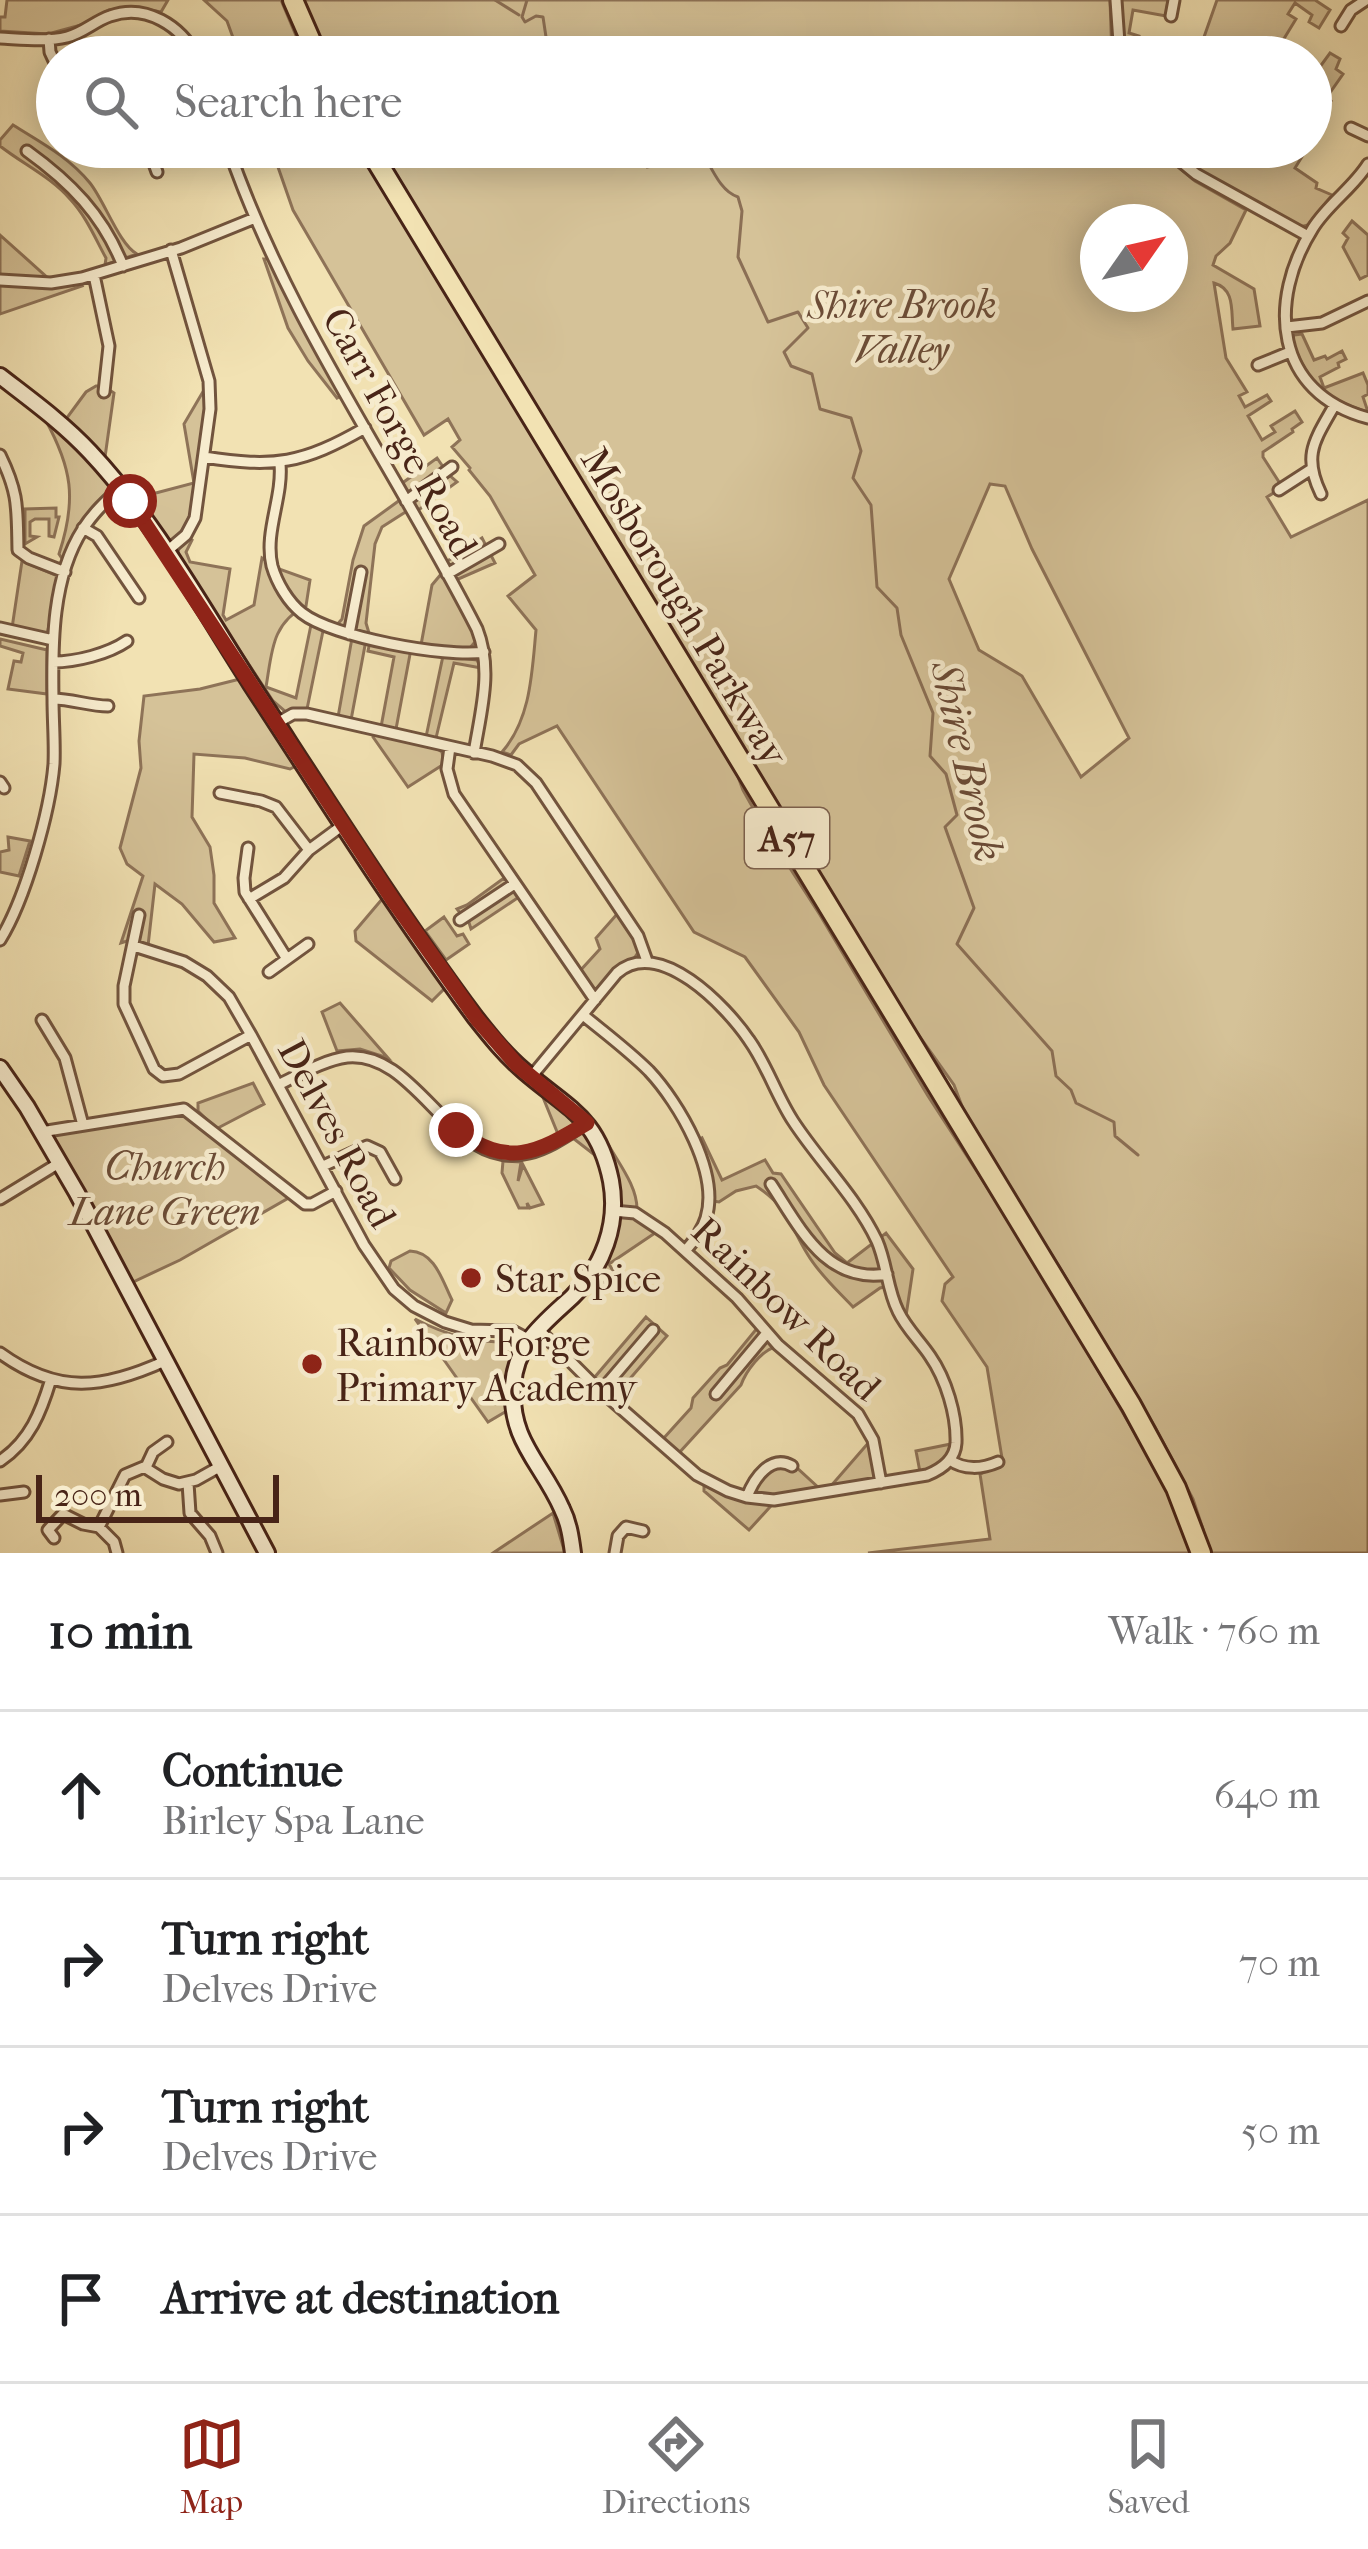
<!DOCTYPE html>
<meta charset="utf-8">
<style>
:root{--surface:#fff;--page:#f2f2f2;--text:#202124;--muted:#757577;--line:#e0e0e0;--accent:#8f2418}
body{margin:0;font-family:"IM FELL French Canon",serif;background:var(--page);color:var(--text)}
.compass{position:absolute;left:1080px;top:204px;width:108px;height:108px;border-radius:50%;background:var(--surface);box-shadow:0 6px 30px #0003;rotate:56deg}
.scale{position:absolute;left:36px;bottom:30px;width:243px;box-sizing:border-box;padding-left:12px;border:6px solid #482417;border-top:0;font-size:33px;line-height:42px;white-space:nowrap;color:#482417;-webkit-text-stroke:9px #f7ecce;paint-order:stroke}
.stop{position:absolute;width:36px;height:36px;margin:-27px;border:9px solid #8f2418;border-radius:50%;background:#fff}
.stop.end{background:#8f2418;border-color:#fff;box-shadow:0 3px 12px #0008}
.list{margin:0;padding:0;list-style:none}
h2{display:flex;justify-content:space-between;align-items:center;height:156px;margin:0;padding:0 48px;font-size:51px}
h2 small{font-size:39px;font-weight:400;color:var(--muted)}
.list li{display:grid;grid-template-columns:78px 1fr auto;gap:36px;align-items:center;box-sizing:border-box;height:168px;padding:0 48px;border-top:3px solid var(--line)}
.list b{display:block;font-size:45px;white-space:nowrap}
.list p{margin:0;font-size:39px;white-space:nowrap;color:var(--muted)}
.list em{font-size:39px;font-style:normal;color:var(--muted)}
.icon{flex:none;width:66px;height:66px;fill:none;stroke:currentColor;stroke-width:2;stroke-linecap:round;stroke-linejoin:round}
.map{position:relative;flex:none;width:1368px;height:1553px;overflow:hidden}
.search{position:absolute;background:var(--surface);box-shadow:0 6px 30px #0003;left:36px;right:36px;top:36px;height:132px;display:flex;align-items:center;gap:30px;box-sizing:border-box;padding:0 42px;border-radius:66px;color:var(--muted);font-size:45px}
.sheet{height:828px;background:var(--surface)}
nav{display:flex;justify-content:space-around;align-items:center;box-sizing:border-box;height:168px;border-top:3px solid var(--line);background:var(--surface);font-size:33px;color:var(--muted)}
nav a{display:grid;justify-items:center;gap:6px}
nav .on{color:var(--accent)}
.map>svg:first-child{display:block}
.green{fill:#d5c298;stroke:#8e7358;stroke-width:3;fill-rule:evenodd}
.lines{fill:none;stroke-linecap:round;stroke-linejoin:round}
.stream{stroke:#8b6f55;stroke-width:3}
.street-casing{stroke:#72543e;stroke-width:15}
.secondary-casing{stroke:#482417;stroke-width:20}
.highway-casing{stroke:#482417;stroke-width:24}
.street{stroke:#f7ecce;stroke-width:9}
.secondary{stroke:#f7ecce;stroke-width:14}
.highway{stroke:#f2e2b3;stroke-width:18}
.route{stroke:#8f2418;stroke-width:15}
.poi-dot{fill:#8f2418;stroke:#f7ecce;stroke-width:4.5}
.labels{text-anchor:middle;stroke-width:9;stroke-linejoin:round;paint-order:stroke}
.shield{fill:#f7ecce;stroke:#7c604e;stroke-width:3}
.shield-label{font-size:36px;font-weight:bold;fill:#482417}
.park-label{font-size:39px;font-style:italic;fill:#6b4c37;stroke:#f7ecce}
.street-label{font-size:39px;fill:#482417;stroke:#f7ecce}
.poi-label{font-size:39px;fill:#482417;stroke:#f7ecce;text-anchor:start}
.water-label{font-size:42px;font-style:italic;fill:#6a4a36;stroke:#f7ecce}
</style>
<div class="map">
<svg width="1368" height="1553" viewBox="0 0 1368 1553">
<rect width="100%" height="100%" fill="#f2e2b3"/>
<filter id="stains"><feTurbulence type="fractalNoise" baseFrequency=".00167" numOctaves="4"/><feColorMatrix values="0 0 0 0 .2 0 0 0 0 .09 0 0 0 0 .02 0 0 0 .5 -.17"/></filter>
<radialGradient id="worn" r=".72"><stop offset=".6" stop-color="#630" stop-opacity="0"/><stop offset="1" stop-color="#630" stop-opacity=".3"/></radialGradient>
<path class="green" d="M7,0H168L161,12L134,7L109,10L81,25L48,34L0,31V17H5Z
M204,0H281L305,57H240L227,21Z
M300,0H1110L1112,57H327Z
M1121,0H1168L1166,16L1133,10L1129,33L1139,36L1135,57H1124Z
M1217,0H1315L1330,10L1319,28L1309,22L1312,15L1295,3L1288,14L1296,19L1274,55L1276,57H1197Z
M1330,53L1340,59L1336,69L1343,74L1327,97L1331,101L1311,133V79Z
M13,125C40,142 69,157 90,183C105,202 119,244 137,254L105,265L106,258C95,238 86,216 70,199C51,177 23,164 0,146V140Z
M271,147H358L734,766L743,790L763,826L820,915L928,1096L1026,1247L1161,1478L1177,1512L1191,1553H868L990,1539L980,1474L1003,1464L987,1367L942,1301L945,1284L953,1277L824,1085L799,1032L745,957L694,932L557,726L519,744L511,755L502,752C531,719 532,672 536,630L508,596L535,575L490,496L469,470L470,468L452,447L460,440L448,419L424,435L293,210Z
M377,147H1154L1195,181L1246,210L1230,243L1216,256L1213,265L1254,289L1260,326L1233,329C1231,310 1235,289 1214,283L1226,358L1247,392L1239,396L1245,407L1267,395L1271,401L1248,416L1262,440L1275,432L1271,426L1295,411L1302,422L1292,429L1293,432L1263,452V457L1279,482L1275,492L1267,497L1291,537L1368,500V1553H1206L1203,1529L1193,1499L1155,1427L1063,1273L968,1122L954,1085L898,1006ZM1098,222H1170V294H1098ZM990,484L1005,486L1032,549L1129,738L1081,777L1022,676L979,650L949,579Z
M1169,147H1308L1295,168L1317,183L1316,188L1332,195L1308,225L1300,227L1206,176Z
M1352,221L1368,235V275L1360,279L1343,247L1348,238L1343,233Z
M0,235L48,278L80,283L82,286L0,314Z
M264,259H268L301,325L343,395L337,398L308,361L288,328Z
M1302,334L1314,360L1325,356L1327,359L1342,351L1346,359L1338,363L1339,367L1320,377L1324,388L1363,373L1368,385V394L1363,397L1368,412C1322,398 1309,385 1292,341L1294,335Z
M96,386H103L114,393L105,457L66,419L86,392Z
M204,390H206V406C202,439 202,529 169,541L137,498L194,483L184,424Z
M45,419L111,484L105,498L78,527L65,563L59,554C77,499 72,468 45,419Z
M437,458L448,474L457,482L417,511L401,484Z
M400,500L407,511L382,527L375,544L366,623L369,633L335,627L342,619L353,560L364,526Z
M56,508V517H59L54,537L49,536V519H35L30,522V536L37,537L25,544V509Z
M189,538L192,540L186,552L190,562L230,569L223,615L226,620L254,605L262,558L279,569L310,580L306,606C271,623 272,653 266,687L296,698L312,620L323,631L307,709L287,713L273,701L177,556L179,548Z
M482,538L495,563L456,580L446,562Z
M22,561L58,576L59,581L47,634L12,628Z
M442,573L473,631L475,642L469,649L421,645L432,585Z
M352,638L366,640L351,720L338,717Z
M0,639L47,650V694L8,689L14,661L21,662L23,653L0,646Z
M370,641L411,649L396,729L381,727L394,657L368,651Z
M443,656L477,660L481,668L454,663L436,738L426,737Z
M240,679L296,766L290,769L245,758L194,754L192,817L210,847L214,875V903L235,938L214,942L182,904L155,884L148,946L130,940L121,943L143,876L127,864L120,848L141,768L139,741L144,696L200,689Z
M374,732L435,747L442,752L444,764L408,787L373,737Z
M8,837L30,841L19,876L0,872V852L9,850Z
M504,878L519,897L471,929L466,913H460L457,909L467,905Z
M383,898L445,988L432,1001L356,941L355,931Z
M618,913L637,942L639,951L633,960L623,963L596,991L591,990L579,972L600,949L596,938Z
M444,917L457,936L463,934L469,944L446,960L425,931Z
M340,1003L388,1058L360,1049L337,1051L322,1012Z
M253,1083L264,1104L216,1129L198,1111V1103Z
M542,1095C565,1113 588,1127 596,1156L569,1135L560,1139Z
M186,1113L292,1196L180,1260L133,1282L49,1134Z
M702,1138L722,1180L765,1160L773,1173L781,1174L835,1253L847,1263L886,1233L913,1269L906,1316L893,1285L880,1288L853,1307C838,1291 820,1275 808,1255C789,1224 789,1208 756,1186L736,1191L719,1202L713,1201L711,1178L697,1141Z
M608,1144C619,1164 637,1186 637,1209L658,1231L609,1264L616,1276L588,1291L604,1261L619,1202Z
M503,1161L521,1162L518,1181L523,1165L543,1204L530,1208L527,1203L528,1208H519L502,1173Z
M410,1251C435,1252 442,1280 452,1300L446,1313L410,1290L389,1268L391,1261Z
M646,1317L667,1336L614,1397L594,1378Z
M415,1319C448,1336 476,1343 513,1342L516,1348L509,1371L510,1409L488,1422Z
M758,1327L775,1347C761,1351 746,1371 741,1385L678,1454L663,1439L691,1408L693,1398L720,1368L727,1365Z
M870,1441L875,1476L871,1480L830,1487Z
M951,1444C948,1462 936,1469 920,1472L916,1451Z
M784,1465L794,1470L797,1468L820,1489L780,1496L749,1530L704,1491V1484L734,1498L753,1501L757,1493L756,1485L772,1467Z
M553,1513L565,1553H493Z"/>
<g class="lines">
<path class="stream" d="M495,0L519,15
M527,0L522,17L525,22L536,16L543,17L549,57
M603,147L600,150L614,163L621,162L629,156C638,156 643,159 647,167L658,165L670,147
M699,147C711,165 719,191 738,197L742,211L738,257L768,322L798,312L808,328L784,352L791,366L812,374L820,409L851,418L861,451L853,478L871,505L877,587L897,608L901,635L933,713L930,756L946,774L957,815L945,827L974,908L957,944L1052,1051L1056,1076L1071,1090L1076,1103L1114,1122L1115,1136L1138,1155"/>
<g class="street-casing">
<path id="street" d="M1116,0L1120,57
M1171,16L1174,0
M1341,26L1351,10L1366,0
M0,38C21,39 47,42 67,37C83,33 95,21 110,16C146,3 181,26 197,57
M49,39L50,52L57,67
M1351,128L1368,136
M148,147L157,172
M228,147C287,319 395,468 477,629C493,670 481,710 474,753
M1163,147L1196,174L1308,236
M27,151C70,182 103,215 123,266
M1368,164C1353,188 1328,204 1313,228C1267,301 1274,393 1368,418
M94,275L109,346L104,392
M0,280L51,283L82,278L181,248L255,218
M1287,327L1322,323L1368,301
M1258,365L1290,352
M0,455C19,494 17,508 18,550L29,558L65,572
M204,457C275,468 302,464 365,428
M280,464C283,498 264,532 272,566C277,583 288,602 302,613C332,637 446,658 484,652
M1279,490L1310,470
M1321,494C1302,455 1315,440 1334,406
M406,501L452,467
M83,528L97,536L139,598
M166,552L186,535L195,518L210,409L209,381L171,250
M447,574L499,544
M0,628L53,640
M349,634L361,572
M53,662C76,662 108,654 127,641
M53,699C72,699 89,706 108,706
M277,723L293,714H307L492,756L517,765L536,783L638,936L647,961
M450,747L447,769L454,794L595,1000
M0,782L4,788
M220,793L261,801L276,807L309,850
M248,848L244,878L245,892L287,959
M249,899L284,878L309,850L343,825
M139,915L124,986V1004L154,1069L163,1076L179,1074L251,1035
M460,920L513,885
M0,940C25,900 50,812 54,764C55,743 53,721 53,699C52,644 52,577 83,529C93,513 107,500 120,488
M134,946L184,962L207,976L229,997L251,1035L364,1245L394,1289L414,1306L445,1322L471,1330L513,1331L528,1339
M269,972L308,944
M583,1015C605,1033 629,1051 649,1071C679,1103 720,1173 706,1218C702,1231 694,1241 686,1250
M42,1020L65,1058L83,1125
M531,1077L617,973C659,936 726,1006 749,1040C767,1065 776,1095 793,1121C819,1161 856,1197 877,1241C887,1264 887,1289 898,1311C906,1328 920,1341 930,1356C946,1379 957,1415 956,1443C955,1460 942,1469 927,1475L774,1500L747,1497L728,1491L697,1475L592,1383L537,1328
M278,1085C299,1075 324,1060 347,1057C419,1050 451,1173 529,1153C550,1148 569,1134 587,1123
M41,1132L184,1109L305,1204H312L336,1191
M323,1166L367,1146L380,1152L395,1179
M771,1184C800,1228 826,1284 887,1274
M0,1199L59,1163
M613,1211L635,1213L665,1233L737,1298L778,1345L858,1414L873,1440L881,1483
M0,1353C58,1395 103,1389 165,1361
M601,1391L653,1330
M716,1394L767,1333
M950,1460C964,1470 982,1469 998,1462
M0,1461C30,1441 41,1412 51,1379
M146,1467L153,1452L167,1442
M188,1483L190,1513L210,1536L217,1553
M0,1495L24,1492
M747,1497C754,1478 771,1454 792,1466
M54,1538L48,1530L63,1514L83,1524L99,1527
M117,1553L114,1542L99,1527L125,1475L144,1467L163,1479L179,1484L196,1480L221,1466
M615,1553L618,1536L626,1527L643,1531"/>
</g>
<g class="secondary-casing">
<path id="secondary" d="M0,376C31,400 63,423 90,452C154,520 201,606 251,684C324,796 395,909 475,1017C490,1036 505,1055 524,1071C568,1109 598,1117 611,1181C619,1224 603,1267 572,1297C544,1323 516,1343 513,1385C509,1441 542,1463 562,1509C569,1523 571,1538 573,1553
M0,1068L27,1107L77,1193L267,1553"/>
</g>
<g class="highway-casing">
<path id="highway" d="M293,0L318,57
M368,147L1131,1405L1176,1488L1201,1553"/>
</g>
<use href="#street" class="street"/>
<use href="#secondary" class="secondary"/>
<use href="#highway" class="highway"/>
</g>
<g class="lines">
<path class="route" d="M130,501L395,903L477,1019L517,1065L587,1123C535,1154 509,1168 456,1130"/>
</g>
<g class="poi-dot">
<circle cx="471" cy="1278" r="12"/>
<circle cx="312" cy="1364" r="12"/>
</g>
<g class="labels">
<rect class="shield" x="745" y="808" width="84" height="60" rx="9"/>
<g class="shield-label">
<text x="787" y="851">A57</text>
</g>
<g class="park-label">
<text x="902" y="318">Shire Brook<tspan x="902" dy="45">Valley</tspan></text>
<text x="165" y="1180">Church<tspan x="165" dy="45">Lane Green</tspan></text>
</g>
<g class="street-label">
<text transform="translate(401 432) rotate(61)" y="14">Carr Forge Road</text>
<text transform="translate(685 606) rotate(59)" y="14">Mosborough Parkway</text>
<text transform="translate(338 1133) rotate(62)" y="14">Delves Road</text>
<text transform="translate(787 1308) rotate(44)" y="14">Rainbow Road</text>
</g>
<g class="poi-label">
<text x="495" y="1292">Star Spice</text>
<text x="336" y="1356">Rainbow Forge<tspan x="336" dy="45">Primary Academy</tspan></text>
</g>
<g class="water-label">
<text transform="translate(968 761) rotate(77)" y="15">Shire Brook</text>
</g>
</g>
<rect width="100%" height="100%" filter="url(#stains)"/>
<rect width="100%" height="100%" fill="url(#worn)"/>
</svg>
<svg class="compass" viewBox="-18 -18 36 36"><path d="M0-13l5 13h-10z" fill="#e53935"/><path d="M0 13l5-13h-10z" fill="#757577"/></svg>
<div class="scale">200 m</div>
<div class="stop" style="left:130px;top:501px"></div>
<div class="stop end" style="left:456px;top:1130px"></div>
<div class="search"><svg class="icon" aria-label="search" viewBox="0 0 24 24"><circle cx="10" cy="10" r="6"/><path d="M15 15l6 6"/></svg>Search here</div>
</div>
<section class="sheet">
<h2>10 min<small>Walk · 760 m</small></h2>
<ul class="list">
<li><svg class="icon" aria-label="ahead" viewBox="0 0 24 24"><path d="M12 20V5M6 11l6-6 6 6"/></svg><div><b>Continue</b><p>Birley Spa Lane</p></div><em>640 m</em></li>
<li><svg class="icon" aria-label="right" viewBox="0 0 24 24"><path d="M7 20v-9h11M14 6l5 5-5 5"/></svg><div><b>Turn right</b><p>Delves Drive</p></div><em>70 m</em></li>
<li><svg class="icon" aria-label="right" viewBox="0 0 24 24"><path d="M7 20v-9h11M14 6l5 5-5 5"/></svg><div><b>Turn right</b><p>Delves Drive</p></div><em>50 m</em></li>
<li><svg class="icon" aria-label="arrive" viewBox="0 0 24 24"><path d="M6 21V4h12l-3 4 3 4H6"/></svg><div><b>Arrive at destination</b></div></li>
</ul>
</section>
<nav>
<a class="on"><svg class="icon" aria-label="map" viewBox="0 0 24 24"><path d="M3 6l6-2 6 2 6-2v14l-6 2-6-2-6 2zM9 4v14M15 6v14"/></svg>Map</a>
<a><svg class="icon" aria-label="directions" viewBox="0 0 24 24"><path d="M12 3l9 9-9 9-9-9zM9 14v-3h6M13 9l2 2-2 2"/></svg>Directions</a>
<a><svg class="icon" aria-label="saved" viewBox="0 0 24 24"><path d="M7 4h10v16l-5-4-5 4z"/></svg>Saved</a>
</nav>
